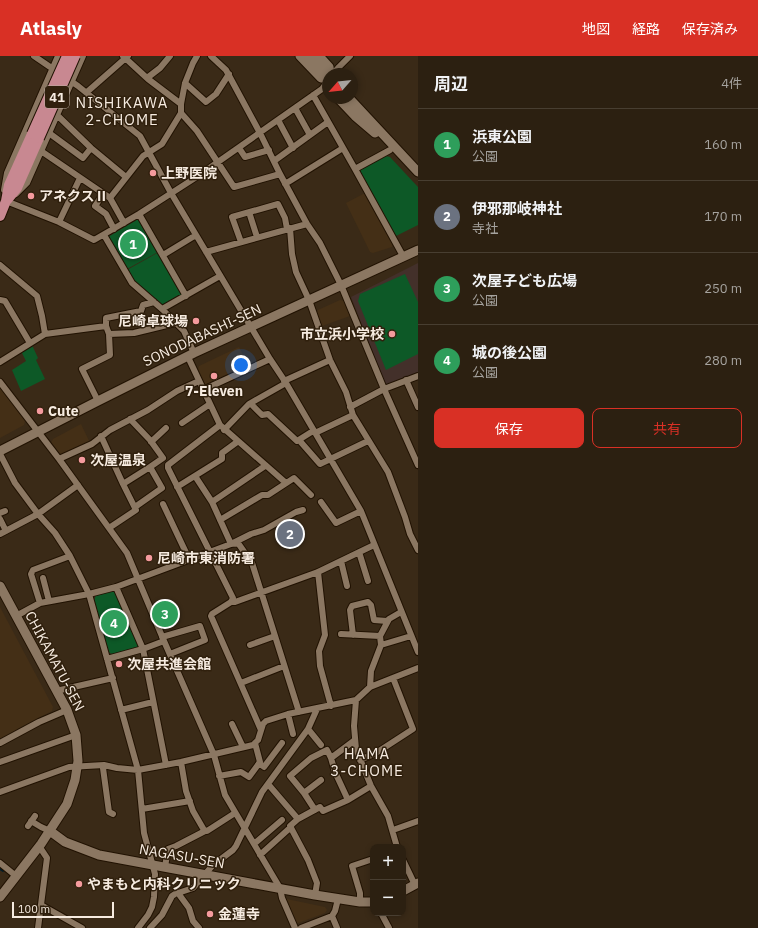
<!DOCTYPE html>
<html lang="ja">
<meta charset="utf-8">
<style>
:root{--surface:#2c2011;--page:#382d1f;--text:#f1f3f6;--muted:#a6a39f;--line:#483e31;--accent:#d93025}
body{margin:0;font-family:"IBM Plex Sans","Noto Sans JP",sans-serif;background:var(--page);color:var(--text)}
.controls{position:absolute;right:12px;bottom:12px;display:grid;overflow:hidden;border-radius:8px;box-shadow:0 2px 6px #0003}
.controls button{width:36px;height:36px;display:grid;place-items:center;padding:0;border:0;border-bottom:1px solid var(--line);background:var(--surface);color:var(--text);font:20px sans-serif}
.compass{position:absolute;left:322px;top:12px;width:36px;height:36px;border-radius:50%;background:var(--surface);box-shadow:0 2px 6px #0003;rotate:242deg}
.scale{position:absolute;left:12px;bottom:10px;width:102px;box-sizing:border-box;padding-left:4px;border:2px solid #f6ebe0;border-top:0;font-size:11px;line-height:14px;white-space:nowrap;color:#f6ebe0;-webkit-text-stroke:3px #30200d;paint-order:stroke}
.you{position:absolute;left:241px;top:309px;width:14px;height:14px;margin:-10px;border:3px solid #fff;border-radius:50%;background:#1a73e8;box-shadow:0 0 0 6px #1a73e833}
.badge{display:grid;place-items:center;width:26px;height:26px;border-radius:50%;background:var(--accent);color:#fff;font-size:13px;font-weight:700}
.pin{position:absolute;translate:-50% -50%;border:2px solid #fff;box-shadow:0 1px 4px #0006}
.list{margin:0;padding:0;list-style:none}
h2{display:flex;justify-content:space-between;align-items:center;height:52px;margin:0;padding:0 16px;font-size:17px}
h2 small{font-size:13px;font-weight:400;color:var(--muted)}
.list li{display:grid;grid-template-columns:26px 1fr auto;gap:12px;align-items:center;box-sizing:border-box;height:72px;padding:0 16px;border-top:1px solid var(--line)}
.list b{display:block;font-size:15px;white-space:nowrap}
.list p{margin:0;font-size:13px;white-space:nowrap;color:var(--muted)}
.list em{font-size:13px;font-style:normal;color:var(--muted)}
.actions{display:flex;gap:8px;padding:12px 16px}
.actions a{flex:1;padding:9px 0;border:1px solid var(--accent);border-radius:8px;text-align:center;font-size:14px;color:var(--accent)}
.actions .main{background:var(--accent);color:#fff}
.map{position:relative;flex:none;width:418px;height:872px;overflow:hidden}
header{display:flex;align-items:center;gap:24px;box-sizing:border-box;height:56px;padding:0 20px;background:var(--accent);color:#fff}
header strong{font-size:19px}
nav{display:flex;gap:22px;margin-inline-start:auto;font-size:14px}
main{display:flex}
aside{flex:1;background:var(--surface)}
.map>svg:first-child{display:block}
.built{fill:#442f16}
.education{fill:#43302a}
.green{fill:#0d5927}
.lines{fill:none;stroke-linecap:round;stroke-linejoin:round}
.stream{stroke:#001d2a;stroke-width:2}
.street-casing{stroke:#211202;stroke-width:8}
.secondary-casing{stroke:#211202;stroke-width:11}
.primary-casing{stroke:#211202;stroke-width:12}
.street{stroke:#8b7762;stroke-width:6}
.secondary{stroke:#8b7762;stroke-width:9}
.primary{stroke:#c88891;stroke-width:10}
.primary-bridge-casing{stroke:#211202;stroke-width:12;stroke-linecap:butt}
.primary-bridge{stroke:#c88891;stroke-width:10}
.poi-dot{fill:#f59b9e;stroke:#30200d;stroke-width:1.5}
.labels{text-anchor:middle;stroke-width:3;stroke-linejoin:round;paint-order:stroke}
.shield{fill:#30200d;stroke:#bbaea1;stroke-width:1}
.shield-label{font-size:13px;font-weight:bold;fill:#f6ebe0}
.poi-label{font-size:14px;font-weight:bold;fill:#f6ebe0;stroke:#30200d;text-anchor:start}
.street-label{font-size:14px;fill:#f6ebe0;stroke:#30200d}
.neighbourhood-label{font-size:15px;letter-spacing:1px;fill:#f6ebe0;stroke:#30200d}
</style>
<header>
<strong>Atlasly</strong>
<nav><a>地図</a><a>経路</a><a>保存済み</a></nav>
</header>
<main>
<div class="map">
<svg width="418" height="872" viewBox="0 0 418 872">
<rect width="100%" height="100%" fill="#3a2a17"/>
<path class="built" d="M365,137L393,187L392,191L373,197L370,196L346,147Z
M340,244L344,245L350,260L322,270L317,257L318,254Z
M239,291L249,310L207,330L204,329L198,314L199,310Z
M0,331L25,365L24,369L0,382Z
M81,368L90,387L61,399L51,387L53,383Z
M0,551L53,651L52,655L19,672L0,684Z
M282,842L325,851L327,854L325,857L298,867H296Z"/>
<path class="education" d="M418,207V316L386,330L351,241Z"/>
<path class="green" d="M386,100L390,101L418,131V169L396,180L362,124L359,116L361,113Z
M138,163L158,196L127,213L108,181Z
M159,196L182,237V240L164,250H161L134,226L127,214Z
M405,218L418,246V298L386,314L358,245L360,238Z
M32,289L38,302L36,304L45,323L21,335L12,314L26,305L21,295Z
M113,535L116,537L139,589L137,592L112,598L108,596L94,544L96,539Z
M169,551L172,560L160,564L157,556Z"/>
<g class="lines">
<path class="stream" d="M0,813L3,815"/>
<g class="street-casing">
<path id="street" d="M34,0L78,30L140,80L171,137L270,303L286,327L361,455L418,596
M123,0L148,23L181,48
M197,0L193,7L185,27L181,48V57L197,75L234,131L280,118
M211,0L226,14L260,77L280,118L307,168L320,187L341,229L384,333L418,409
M333,18L339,11L350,0
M147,22L160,12L170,0
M185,27L206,46L216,38L229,18
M87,36L128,0
M313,39L355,113L403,200
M295,52L310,79
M57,59L91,92L126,121
M278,64L293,92
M49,77L83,102L91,92
M239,92L245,101L269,94
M41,95L110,142L124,167
M274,105L328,66
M355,113L390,94
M285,128L343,92
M4,134L7,117L58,0
M16,138L27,127L83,0
M103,138L95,150L106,158L114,173
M110,142L143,100L162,88L181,57
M6,145L59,166L94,184L139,158L198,120L322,33L328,25
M249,156L257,181
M139,158L186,240
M59,166L80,122
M290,172L292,198L296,216L309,244L330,304L346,336L353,359L388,416L405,461L410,478L418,494
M104,179L132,227L162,253L184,275L194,297
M241,186L232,161L278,148L285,162L287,173
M206,196L307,168
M163,199L196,179
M0,209L37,240L42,260L45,278
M0,244L5,245L30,287
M162,253L220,220
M109,278L134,277L175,267
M188,301L220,369L286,427
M0,306L45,278L106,270
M406,324L418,351
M284,325L330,304
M0,326L59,403L127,497L164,585L214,699L225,739L280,832L282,842L295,872
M203,334L270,303
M98,345L82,313L110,299L109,278L106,270V262L141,255L143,249L154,246
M251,348L262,359L268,358L297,385L313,375
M350,351L384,333L418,320
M130,363L150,384L163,402L150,411L162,432L135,451
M182,367L210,348
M220,369L168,409V412L233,542L231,546L212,558L211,560L261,674
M224,374L249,348L286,327
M315,377L353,359
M101,380L123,428L136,454L109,472
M299,384L320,408L368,385
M151,386L166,372
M0,398L15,427L38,458L55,477L70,500L89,538L138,714L144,777L155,818L154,841L152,851L148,859L138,872
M59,403L92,388L110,374L148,354L177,335L199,325
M195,420L212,446L231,488L251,478L264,474L296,456L303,454
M123,428L150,411
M177,431L222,403V397L237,386
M212,446L265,410
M321,446L336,467L361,455
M163,448L189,503
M0,457L5,455
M0,463L6,475
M220,464L262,439H268L294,422L311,439
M0,478L38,458L78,429
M359,496L368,525
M341,505L347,530
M318,516L325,579L319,595L320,610L331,650
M43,522L49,545
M116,531L143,593L166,709
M231,546H235L318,516L374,489
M40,547L31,518L33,514L70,500
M16,560L40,547L89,538L116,531L231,488L238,487L252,507L299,656
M341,578L380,580
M353,579L350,554L352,550L368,546L371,549L374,564L387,565
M162,581L200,570L205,584L170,598
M250,589L275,580
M381,589L411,580
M107,603L143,593L164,585
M241,627L284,610
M370,631L371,615L381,589L380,580L389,563L401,556
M56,635L113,622
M356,644L354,670L356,693L371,730L388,760L397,791
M121,654L153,646
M288,658L293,678
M232,668L243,691
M308,673L321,689
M0,687L39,666L67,654
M331,702L355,684
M360,704L376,697L413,673L393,622
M0,706L76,679
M181,706L186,735L193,755L204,774L207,775L235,757
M259,707L264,711L282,687
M104,709L103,712L109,756L113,758
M219,720L241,716L249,721L260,706L255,687
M268,728L298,763L290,770L308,804L317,827L315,839
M0,736L69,711L104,709L117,712L138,714L181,706L253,689L258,684L263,668L266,665L288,658L356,644L370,631L418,612
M304,737L321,724
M142,753L190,745
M315,754L304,737L290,720L311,702L327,694L331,702L335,716L348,744
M298,763L320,751L323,755L348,744L371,730
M31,765L41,771L50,775
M28,770L35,760
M393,774L418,765
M254,788L282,764
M260,799L291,771
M403,804L415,829
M0,807L16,820
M165,811L168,793L176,790L205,775
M178,837L189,852L193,865L199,872
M360,846V837L352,810L373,803
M41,849L82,872
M381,857L389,872
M332,860L337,872
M38,872L47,802L39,790
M150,872L162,859L172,840L175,838L193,832L213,809L233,794L236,790L262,736L308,673L317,653
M301,872L332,860L335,855L338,843"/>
</g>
<g class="secondary-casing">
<path id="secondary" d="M300,0L321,22H328
M310,0L328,19
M319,0L329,11L330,18
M338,42L355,60L375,77
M349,42L418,116
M0,395L98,345L194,297L418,194
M0,530L67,654L76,679L78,705L75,724L67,748L41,788L0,841
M50,775L65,786L99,799L315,839L360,846H373
M403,835L418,827"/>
</g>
<g class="primary-casing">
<path id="primary" d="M7,144L17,132L39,82
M0,160L6,145L9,129L32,78"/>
</g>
<use href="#street" class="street"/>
<use href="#secondary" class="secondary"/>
<use href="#primary" class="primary"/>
<g class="primary-bridge-casing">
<path id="primary-bridge" d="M32,78L67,0
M39,82L75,0"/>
</g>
<use href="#primary-bridge" class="primary-bridge"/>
</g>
<g class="poi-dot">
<circle cx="153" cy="117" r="4"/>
<circle cx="31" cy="140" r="4"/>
<circle cx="196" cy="265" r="4"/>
<circle cx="392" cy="278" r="4"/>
<circle cx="214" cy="320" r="4"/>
<circle cx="40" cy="355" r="4"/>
<circle cx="82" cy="404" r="4"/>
<circle cx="149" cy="502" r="4"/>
<circle cx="119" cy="608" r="4"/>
<circle cx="79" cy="828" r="4"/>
<circle cx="210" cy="858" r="4"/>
</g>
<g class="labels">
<rect class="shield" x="45" y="30" width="24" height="22" rx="3"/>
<g class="shield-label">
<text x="57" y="46">41</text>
</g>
<g class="poi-label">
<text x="161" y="122">上野医院</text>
<text x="39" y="145">アネクスⅡ</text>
<text x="188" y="270" text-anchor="end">尼崎卓球場</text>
<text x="384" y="283" text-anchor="end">市立浜小学校</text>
<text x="214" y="340" text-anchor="middle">7-Eleven</text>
<text x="48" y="360">Cute</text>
<text x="90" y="409">次屋温泉</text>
<text x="157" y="507">尼崎市東消防署</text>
<text x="127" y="613">次屋共進会館</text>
<text x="87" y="833">やまもと内科クリニック</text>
<text x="218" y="863">金蓮寺</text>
</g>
<g class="street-label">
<text transform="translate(202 279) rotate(-25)" y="5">SONODABASHI-SEN</text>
<text transform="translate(55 605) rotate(62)" y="5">CHIKAMATU-SEN</text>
<text transform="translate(182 800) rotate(10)" y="5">NAGASU-SEN</text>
</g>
<g class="neighbourhood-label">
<text x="122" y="52">NISHIKAWA<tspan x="122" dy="17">2-CHOME</tspan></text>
<text x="367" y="703">HAMA<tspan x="367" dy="17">3-CHOME</tspan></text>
</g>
</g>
</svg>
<div class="controls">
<button>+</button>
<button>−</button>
</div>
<svg class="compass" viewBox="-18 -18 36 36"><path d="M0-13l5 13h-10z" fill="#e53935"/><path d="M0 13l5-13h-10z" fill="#a6a39f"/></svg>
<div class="scale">100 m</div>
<div class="you"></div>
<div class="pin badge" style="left:133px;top:188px;background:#2e9e5b">1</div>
<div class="pin badge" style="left:290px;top:478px;background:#6b7280">2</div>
<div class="pin badge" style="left:165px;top:558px;background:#2e9e5b">3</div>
<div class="pin badge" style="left:114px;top:567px;background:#2e9e5b">4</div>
</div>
<aside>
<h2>周辺<small>4件</small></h2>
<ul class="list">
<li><span class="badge" style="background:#2e9e5b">1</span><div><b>浜東公園</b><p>公園</p></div><em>160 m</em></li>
<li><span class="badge" style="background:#6b7280">2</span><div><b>伊邪那岐神社</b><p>寺社</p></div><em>170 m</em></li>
<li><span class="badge" style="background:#2e9e5b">3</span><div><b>次屋子ども広場</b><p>公園</p></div><em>250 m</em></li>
<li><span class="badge" style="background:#2e9e5b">4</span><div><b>城の後公園</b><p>公園</p></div><em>280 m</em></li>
</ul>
<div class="actions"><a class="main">保存</a><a>共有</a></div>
</aside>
</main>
